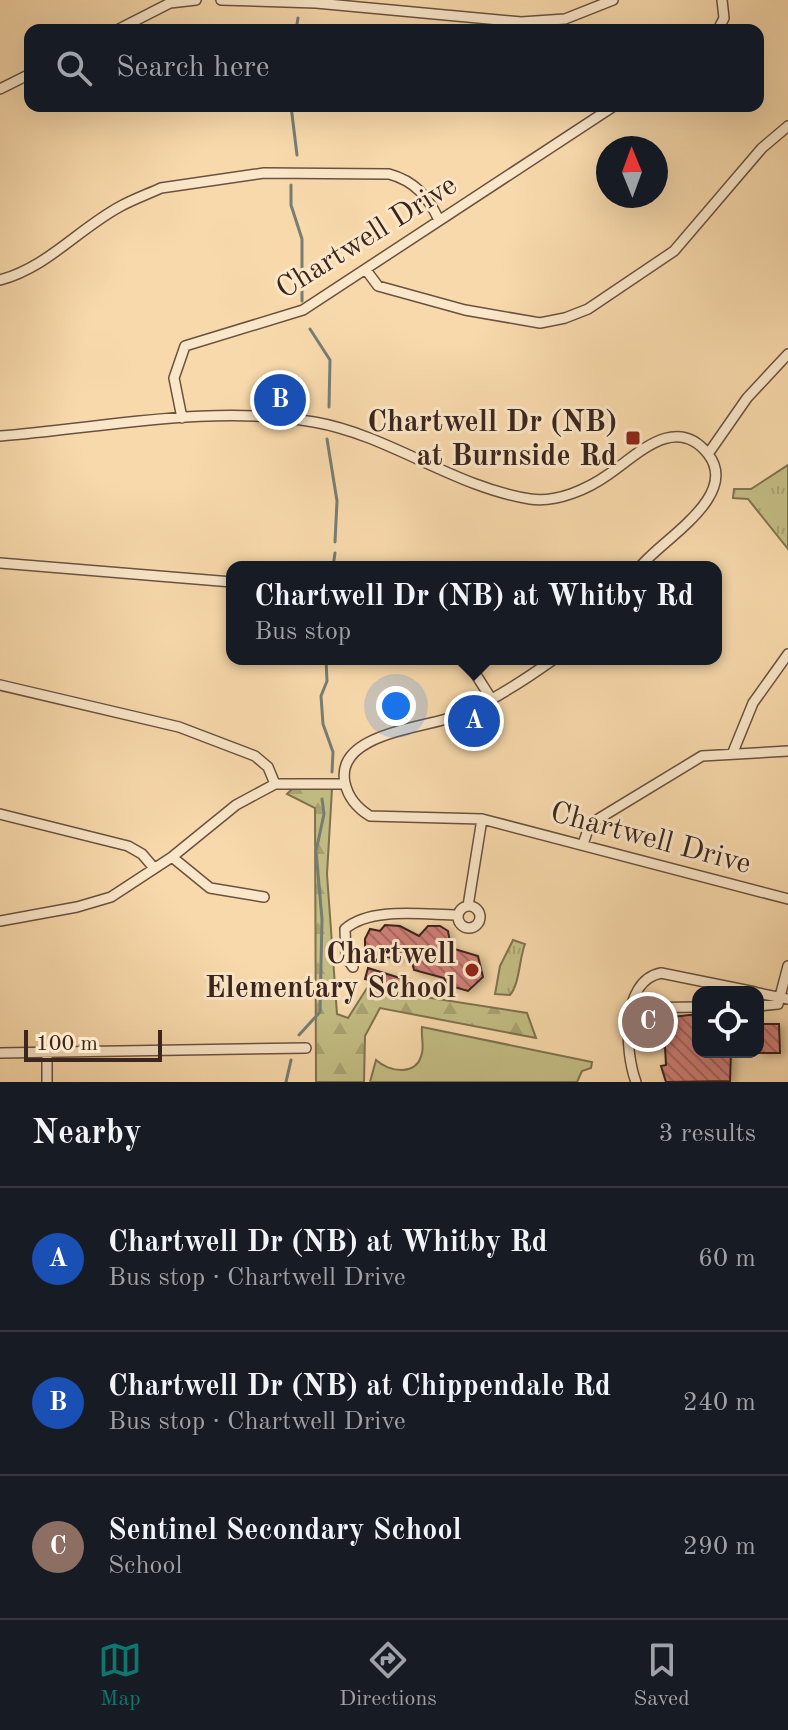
<!DOCTYPE html>
<meta charset="utf-8">
<style>
:root{--surface:#171b24;--page:#242831;--text:#f1f3f6;--muted:#9ea1a6;--line:#363941;--accent:#0f766e}
body{margin:0;font-family:"Old Standard TT",serif;background:var(--page);color:var(--text)}
.controls{position:absolute;right:24px;bottom:24px;display:grid;overflow:hidden;border-radius:16px;box-shadow:0 8px 32px #0002}
.controls button{width:72px;height:72px;display:grid;place-items:center;padding:0;border:0;border-bottom:2px solid var(--line);background:var(--surface);color:var(--text);font:40px sans-serif}
.compass{position:absolute;left:596px;top:136px;width:72px;height:72px;border-radius:50%;background:var(--surface);box-shadow:0 8px 32px #0002;rotate:359deg}
.scale{position:absolute;left:24px;bottom:20px;width:138px;box-sizing:border-box;padding-left:8px;border:4px solid #3b251d;border-top:0;font-size:22px;line-height:28px;white-space:nowrap;color:#3b251d;-webkit-text-stroke:6px #fae6c8;paint-order:stroke}
.you{position:absolute;left:396px;top:706px;width:28px;height:28px;margin:-20px;border:6px solid #fff;border-radius:50%;background:#1a73e8;box-shadow:0 0 0 12px #1a73e833}
.badge{display:grid;place-items:center;width:52px;height:52px;border-radius:50%;background:var(--accent);color:#fff;font-size:26px;font-weight:700}
.pin{position:absolute;translate:-50% -50%;border:4px solid #fff;box-shadow:0 2px 8px #0006}
.popup{position:absolute;left:226px;top:561px;width:496px;height:104px;box-sizing:border-box;display:grid;place-content:center;border-radius:16px;background:var(--surface);filter:drop-shadow(0 2px 6px #0005);font-size:26px;white-space:nowrap;color:var(--muted)}
.popup b{font-size:30px;color:var(--text)}
.popup::after{content:'';position:absolute;left:50%;top:100%;margin-left:-16px;border:16px solid transparent;border-top-color:var(--surface)}
.list{margin:0;padding:0;list-style:none}
h2{display:flex;justify-content:space-between;align-items:center;height:104px;margin:0;padding:0 32px;font-size:34px}
h2 small{font-size:26px;font-weight:400;color:var(--muted)}
.list li{display:grid;grid-template-columns:52px 1fr auto;gap:24px;align-items:center;box-sizing:border-box;height:144px;padding:0 32px;border-top:2px solid var(--line)}
.list b{display:block;font-size:30px;white-space:nowrap}
.list p{margin:0;font-size:26px;white-space:nowrap;color:var(--muted)}
.list em{font-size:26px;font-style:normal;color:var(--muted)}
.icon{flex:none;width:44px;height:44px;fill:none;stroke:currentColor;stroke-width:2;stroke-linecap:round;stroke-linejoin:round}
.map{position:relative;flex:none;width:788px;height:1082px;overflow:hidden}
.search{position:absolute;background:var(--surface);box-shadow:0 8px 32px #0002;left:24px;right:24px;top:24px;height:88px;display:flex;align-items:center;gap:20px;box-sizing:border-box;padding:0 28px;border-radius:16px;color:var(--muted);font-size:30px}
.sheet{height:536px;background:var(--surface)}
nav{display:flex;justify-content:space-around;align-items:center;box-sizing:border-box;height:112px;border-top:2px solid var(--line);background:var(--surface);font-size:22px;color:var(--muted)}
nav a{display:grid;justify-items:center;gap:4px}
nav .on{color:var(--accent)}
.map>svg:first-child{display:block}
.grass{fill:#c3be84;stroke:#7f7250;stroke-width:2}
.forest{fill:url(#forest-firs);stroke:#7f7250;stroke-width:2}
.park{fill:url(#park-tufts);stroke:#7f7250;stroke-width:2}
.lines{fill:none;stroke-linecap:round;stroke-linejoin:round}
.stream{stroke:#767e75;stroke-width:3}
.building{fill:url(#building-back-hatch);stroke:#3b251d;stroke-width:2;filter:url(#shadow)}
.minor-casing{stroke:#6a5240;stroke-width:12}
.minor{stroke:#fae6c8;stroke-width:9}
.poi-dot{fill:#8f2418;stroke:#fae6c8;stroke-width:3}
.labels{text-anchor:middle;stroke-width:6;stroke-linejoin:round;paint-order:stroke}
.street-label{font-size:30px;fill:#3b251d;stroke:#fae6c8}
.poi-label{font-size:30px;font-weight:bold;fill:#3b251d;stroke:#fae6c8;text-anchor:end}
</style>
<div class="map">
<svg width="788" height="1082" viewBox="0 0 788 1082">
<defs>
<pattern id="forest-firs" width="22" height="20" patternUnits="userSpaceOnUse" patternTransform="scale(2)"><rect width="22" height="20" fill="#c3be84"/><path d="M5 1l3.5 6h-7zM16 11l3.5 6h-7z" fill="#a8a372"/></pattern>
<pattern id="park-tufts" width="24" height="20" patternUnits="userSpaceOnUse" patternTransform="scale(2)"><rect width="24" height="20" fill="#c3be84"/><path d="M3 7l-1-3M5 7V3M7 7l1-3M15 17l-1-3M17 17v-4M19 17l1-3" fill="none" stroke="#a8a372"/></pattern>
<pattern id="building-back-hatch" width="6" height="6" patternUnits="userSpaceOnUse" patternTransform="scale(2)"><rect width="6" height="6" fill="#ce7e74"/><path d="M-1 5l2 2M0 0l6 6M5-1l2 2" fill="none" stroke="#a8675f"/></pattern>
<filter id="shadow"><feDropShadow dx="4.5" dy="2.5" stdDeviation="4" flood-color="#0004"/></filter>
</defs>
<rect width="100%" height="100%" fill="#f8d9ab"/>
<filter id="stains"><feTurbulence type="fractalNoise" baseFrequency=".0025" numOctaves="4"/><feColorMatrix values="0 0 0 0 .2 0 0 0 0 .09 0 0 0 0 .02 0 0 0 .5 -.17"/></filter>
<radialGradient id="worn" r=".72"><stop offset=".6" stop-color="#630" stop-opacity="0"/><stop offset="1" stop-color="#630" stop-opacity=".3"/></radialGradient>
<path class="grass" d="M422,1027L592,1062L591,1068L582,1071L577,1082H370L376,1060C389,1072 417,1077 422,1053C424,1045 421,1036 422,1027Z"/>
<path class="forest" d="M292,789H332L327,874L337,1014L348,1018L367,988L527,1013L536,1038L380,1008L365,1036L364,1082H316L315,808L287,794Z"/>
<path class="park" d="M788,465V549L748,499L733,498L734,489H751Z
M513,940L525,944C519,959 520,983 510,995L495,994L500,966Z"/>
<g class="lines">
<path class="stream" d="M296,30L298,18
M291,106L297,155
M291,185V205L302,239V301
M310,329L330,360L329,407
M327,439L337,501L335,542
M333,567L335,553
M326,659L327,681L321,696L323,724L333,752L332,772
M299,1035L320,1012L322,919L316,851L324,814L322,799
M286,1082L291,1060"/>
</g>
<path class="building" d="M385,925L400,926L419,936L428,926H440L448,931L451,948L478,956L483,977L468,991L447,985L444,978L414,970L409,951L400,960L365,952V939L370,929L380,931Z
M368,968L403,979L400,988L365,979Z
M698,1014V1052H731L730,1081L666,1082L661,1066L666,1065L665,1047L637,1048L636,1026L664,1025L663,1018Z
M758,1024H779L780,1053H758Z"/>
<g class="lines">
<g class="minor-casing">
<path id="minor" d="M221,0L316,3L521,22L565,19L613,0
M117,30L170,3L196,0
M718,30L724,18L722,0
M0,89L30,74
M366,270L378,286L465,310L540,323L565,318L588,309L674,251L762,148L788,126
M0,280C48,267 78,229 121,206C134,199 148,194 161,188L264,173L389,174C415,181 428,197 439,220
M182,418L174,378L185,346L303,310L614,106
M0,436C103,428 211,404 314,422C389,435 454,487 530,499C557,503 588,489 609,474C637,455 676,413 708,454C741,496 661,540 640,567
M708,454L747,398L788,354
M0,563L232,582
M466,659L492,700
M554,659C526,679 497,698 465,713C432,728 334,731 345,783C348,797 357,808 370,816L482,819L788,899
M0,685L179,727L255,756L268,767L275,784
M733,752L753,703L788,654
M275,784H345
M0,814L128,846L142,854L154,868
M583,844L590,824L702,756L788,751
M172,857L210,888L264,897
M458 917a11 11 0 1 1 22 0a11 11 0 1 1-22 0Z
M468,906L482,819
M0,921L77,907L111,897L172,857L236,805L275,784
M353,967L346,957L345,929C371,906 426,915 458,915
M758,993L788,999
M758,1006L778,1004L788,966
M630,1008L698,1007
M47,1052V1082
M0,1053L306,1048
M636,1082C625,1053 620,981 661,973L755,992"/>
</g>
<use href="#minor" class="minor"/>
</g>
<g class="poi-dot">
<rect x="625" y="430" width="16" height="16" rx="4"/>
<circle cx="472" cy="970" r="8"/>
</g>
<g class="labels">
<g class="street-label">
<text transform="translate(366 236) rotate(-32)" y="10">Chartwell Drive</text>
<text transform="translate(651 837) rotate(15)" y="10">Chartwell Drive</text>
</g>
<g class="poi-label">
<text x="617" y="431">Chartwell Dr (NB)<tspan x="617" dy="34">at Burnside Rd</tspan></text>
<text x="456" y="963">Chartwell<tspan x="456" dy="34">Elementary School</tspan></text>
</g>
</g>
<rect width="100%" height="100%" filter="url(#stains)"/>
<rect width="100%" height="100%" fill="url(#worn)"/>
</svg>
<div class="controls">
<button><svg class="icon" aria-label="locate" viewBox="0 0 24 24"><circle cx="12" cy="12" r="6"/><path d="M12 2v4M12 18v4M2 12h4M18 12h4"/></svg></button>
</div>
<svg class="compass" viewBox="-18 -18 36 36"><path d="M0-13l5 13h-10z" fill="#e53935"/><path d="M0 13l5-13h-10z" fill="#9ea1a6"/></svg>
<div class="scale">100 m</div>
<div class="you"></div>
<div class="pin badge" style="left:474px;top:721px;background:#1a4fb4">A</div>
<div class="popup"><b>Chartwell Dr (NB) at Whitby Rd</b>Bus stop</div>
<div class="pin badge" style="left:280px;top:400px;background:#1a4fb4">B</div>
<div class="pin badge" style="left:648px;top:1022px;background:#8d6e63">C</div>
<div class="search"><svg class="icon" aria-label="search" viewBox="0 0 24 24"><circle cx="10" cy="10" r="6"/><path d="M15 15l6 6"/></svg>Search here</div>
</div>
<section class="sheet">
<h2>Nearby<small>3 results</small></h2>
<ul class="list">
<li><span class="badge" style="background:#1a4fb4">A</span><div><b>Chartwell Dr (NB) at Whitby Rd</b><p>Bus stop · Chartwell Drive</p></div><em>60 m</em></li>
<li><span class="badge" style="background:#1a4fb4">B</span><div><b>Chartwell Dr (NB) at Chippendale Rd</b><p>Bus stop · Chartwell Drive</p></div><em>240 m</em></li>
<li><span class="badge" style="background:#8d6e63">C</span><div><b>Sentinel Secondary School</b><p>School</p></div><em>290 m</em></li>
</ul>
</section>
<nav>
<a class="on"><svg class="icon" aria-label="map" viewBox="0 0 24 24"><path d="M3 6l6-2 6 2 6-2v14l-6 2-6-2-6 2zM9 4v14M15 6v14"/></svg>Map</a>
<a><svg class="icon" aria-label="directions" viewBox="0 0 24 24"><path d="M12 3l9 9-9 9-9-9zM9 14v-3h6M13 9l2 2-2 2"/></svg>Directions</a>
<a><svg class="icon" aria-label="saved" viewBox="0 0 24 24"><path d="M7 4h10v16l-5-4-5 4z"/></svg>Saved</a>
</nav>
